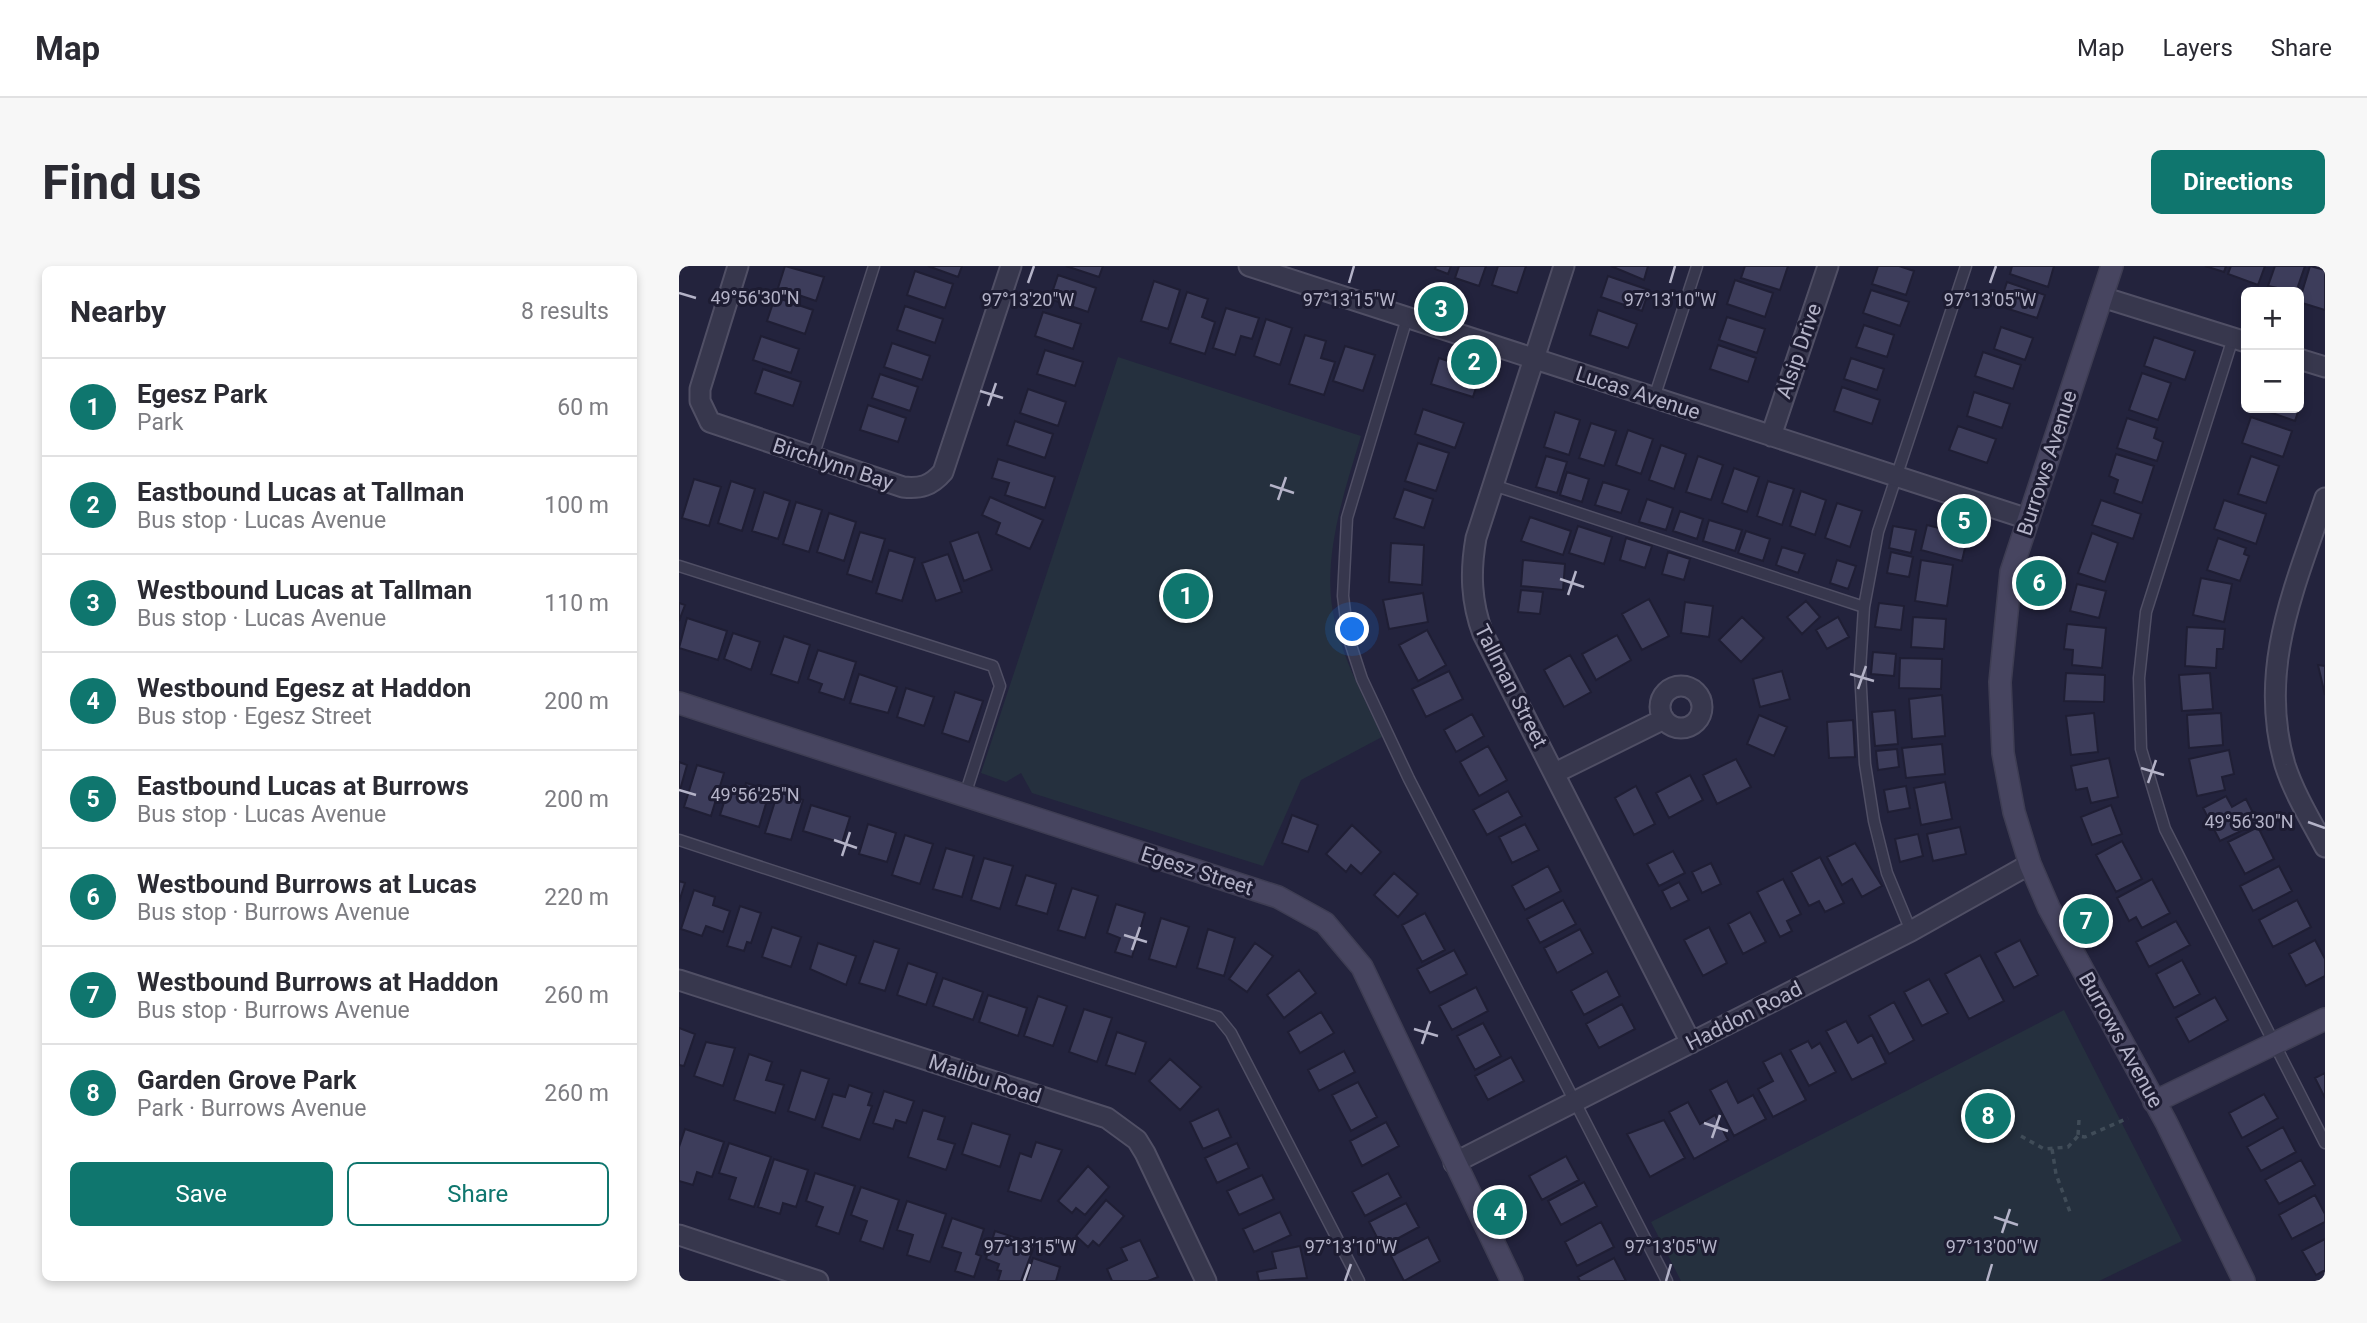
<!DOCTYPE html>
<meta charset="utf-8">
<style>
:root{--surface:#fff;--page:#f7f7f7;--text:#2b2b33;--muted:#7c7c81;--line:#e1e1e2;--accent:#0f766e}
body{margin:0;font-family:Roboto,sans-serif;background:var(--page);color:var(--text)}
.controls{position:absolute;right:21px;top:21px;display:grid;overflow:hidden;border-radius:10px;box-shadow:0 4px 10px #0003}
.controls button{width:63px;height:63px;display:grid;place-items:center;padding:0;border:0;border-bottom:2px solid var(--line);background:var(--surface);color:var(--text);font:35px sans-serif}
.you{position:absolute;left:674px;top:364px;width:24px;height:24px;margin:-18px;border:5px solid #fff;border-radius:50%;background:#1a73e8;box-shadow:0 0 0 10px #1a73e833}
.badge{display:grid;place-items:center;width:46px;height:46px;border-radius:50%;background:var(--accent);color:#fff;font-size:23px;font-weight:700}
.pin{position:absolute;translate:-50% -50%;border:4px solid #fff;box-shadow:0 2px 7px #0006}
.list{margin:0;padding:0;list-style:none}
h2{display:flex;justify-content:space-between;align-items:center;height:91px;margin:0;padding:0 28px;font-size:30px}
h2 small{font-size:23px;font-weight:400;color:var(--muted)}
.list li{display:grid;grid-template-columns:46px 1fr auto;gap:21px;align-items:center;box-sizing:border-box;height:98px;padding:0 28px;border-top:2px solid var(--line)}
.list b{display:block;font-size:26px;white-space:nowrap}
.list p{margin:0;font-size:23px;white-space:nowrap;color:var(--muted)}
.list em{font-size:23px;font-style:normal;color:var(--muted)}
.actions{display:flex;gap:14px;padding:21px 28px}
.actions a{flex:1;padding:16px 0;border:2px solid var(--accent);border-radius:10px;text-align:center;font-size:24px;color:var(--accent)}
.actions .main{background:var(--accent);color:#fff}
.map{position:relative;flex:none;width:1646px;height:1015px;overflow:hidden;border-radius:10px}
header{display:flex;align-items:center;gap:42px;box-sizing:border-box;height:98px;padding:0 35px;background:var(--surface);border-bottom:2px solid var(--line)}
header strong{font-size:33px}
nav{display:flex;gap:38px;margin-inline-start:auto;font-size:24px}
.intro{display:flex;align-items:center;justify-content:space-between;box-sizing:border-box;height:168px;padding:0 42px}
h1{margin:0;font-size:49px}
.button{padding:18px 32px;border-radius:10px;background:var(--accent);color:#fff;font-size:24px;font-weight:700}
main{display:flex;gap:42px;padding:0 42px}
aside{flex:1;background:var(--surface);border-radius:10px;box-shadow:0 4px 10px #0003}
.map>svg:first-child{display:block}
.green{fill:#25303e}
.building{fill:#3d3d5b;stroke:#1f1e34;stroke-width:2}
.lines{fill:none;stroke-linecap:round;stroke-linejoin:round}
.lane-casing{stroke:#504f65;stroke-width:13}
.street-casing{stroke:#504f65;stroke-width:23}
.secondary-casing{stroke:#3e3d53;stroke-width:24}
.path{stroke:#404c58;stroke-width:3.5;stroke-dasharray:5 5;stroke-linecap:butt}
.lane{stroke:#37374d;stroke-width:10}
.street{stroke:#37374d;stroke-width:19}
.secondary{stroke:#474560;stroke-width:21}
.ticks{fill:none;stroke:#b4b3c8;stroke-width:2.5}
.labels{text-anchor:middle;stroke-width:6;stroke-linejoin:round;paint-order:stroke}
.street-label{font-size:21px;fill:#b4b3c8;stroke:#1d1c32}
.ticks-label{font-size:18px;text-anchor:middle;fill:#b4b3c8;stroke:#1d1c32;stroke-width:6;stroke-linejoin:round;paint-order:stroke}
</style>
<header>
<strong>Map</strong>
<nav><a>Map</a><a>Layers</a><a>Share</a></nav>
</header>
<div class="intro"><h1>Find us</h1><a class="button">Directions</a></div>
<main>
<aside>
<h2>Nearby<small>8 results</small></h2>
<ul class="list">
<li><span class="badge">1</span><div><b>Egesz Park</b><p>Park</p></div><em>60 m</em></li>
<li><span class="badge">2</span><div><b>Eastbound Lucas at Tallman</b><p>Bus stop · Lucas Avenue</p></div><em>100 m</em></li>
<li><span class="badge">3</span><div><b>Westbound Lucas at Tallman</b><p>Bus stop · Lucas Avenue</p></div><em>110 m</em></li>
<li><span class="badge">4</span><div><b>Westbound Egesz at Haddon</b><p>Bus stop · Egesz Street</p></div><em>200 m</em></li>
<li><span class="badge">5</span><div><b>Eastbound Lucas at Burrows</b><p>Bus stop · Lucas Avenue</p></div><em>200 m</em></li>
<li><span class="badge">6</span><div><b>Westbound Burrows at Lucas</b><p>Bus stop · Burrows Avenue</p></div><em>220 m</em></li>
<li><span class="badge">7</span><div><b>Westbound Burrows at Haddon</b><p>Bus stop · Burrows Avenue</p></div><em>260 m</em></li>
<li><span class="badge">8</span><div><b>Garden Grove Park</b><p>Park · Burrows Avenue</p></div><em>260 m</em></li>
</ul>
<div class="actions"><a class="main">Save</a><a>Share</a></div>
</aside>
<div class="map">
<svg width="1646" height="1015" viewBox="0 0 1646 1015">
<rect width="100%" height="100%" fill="#23233d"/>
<path class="green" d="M439,91L682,170C665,227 641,296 656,356C665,396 686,433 703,471L622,514L584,600L353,527L342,507L327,516L302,507Z
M1385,744L1503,975L1420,1015H1002L972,956Z"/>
<path class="building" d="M106,0L145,11L137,35L99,22Z
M249,0H283L279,11Z
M387,0H424L420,11Z
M757,0H772L769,8L756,3Z
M780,0H807L800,20L776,12Z
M819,0H847L838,27L813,19Z
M932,0H969L965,14Z
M1066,0H1109L1101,24L1062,12Z
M1199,0H1220L1235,5L1227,29L1193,18Z
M1333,0H1375L1369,21L1331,8Z
M1526,0H1547L1545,6Z
M1552,0H1586L1579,19L1549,8Z
M1596,0H1626L1617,26L1589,20Z
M1631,0L1646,4V44L1620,36Z
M236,5L274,18L266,42L228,29Z
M379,9L417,22L409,46L371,33Z
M929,10L970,24L963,45L922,31Z
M1056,14L1094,27L1086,51L1048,38Z
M475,15L501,24L489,63L462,55Z
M1328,16L1366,29L1358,52L1320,40Z
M1192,24L1230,36L1221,60L1184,47Z
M508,26L529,33L523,51L536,56L526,88L491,77Z
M96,31L134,44L126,68L88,55Z
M226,40L264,53L256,77L218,64Z
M547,42L580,52L573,73L562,70L556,89L534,82Z
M919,44L958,58L949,82L911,69Z
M364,46L402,58L394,83L356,70Z
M1048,51L1086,63L1078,87L1040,74Z
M587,53L613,62L601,99L575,90Z
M1185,59L1215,69L1208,91L1177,81Z
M1322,61L1354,72L1346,94L1315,83Z
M626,69L647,75L642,92L656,96L645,129L610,118Z
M82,70L120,83L112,107L74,94Z
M1475,71L1516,85L1506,114L1465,100Z
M213,77L251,90L243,114L205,101Z
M1039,79L1077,92L1069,116L1031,103Z
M666,80L696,89L684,125L654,115Z
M366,84L404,96L396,120L358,108Z
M1304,86L1342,99L1334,123L1296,110Z
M760,92L802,106L794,131L752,118Z
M1172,92L1205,103L1198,124L1165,113Z
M84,103L122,116L114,140L76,127Z
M1463,107L1492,117L1479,154L1450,144Z
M201,108L239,121L231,145L193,132Z
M1163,121L1201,134L1193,158L1155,145Z
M349,123L387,136L379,160L341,147Z
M1620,125L1625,127L1616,155L1579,142H1620Z
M1295,126L1331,138L1323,162L1288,150Z
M189,139L227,152L219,176L181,164Z
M744,143L785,157L776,182L736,168Z
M876,146L901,154L890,189L865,181Z
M1572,151L1613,165L1604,191L1563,177Z
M1448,152L1478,162L1475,172L1484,176L1478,195L1438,182Z
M336,155L374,168L366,192L328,179Z
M912,157L937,165L925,200L900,192Z
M1279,160L1317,173L1308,197L1270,184Z
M949,164L974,173L962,208L937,199Z
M739,177L770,187L757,225L726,215Z
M982,179L1007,188L995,223L970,214Z
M1437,188L1475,200L1463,237L1435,227L1439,214L1430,210Z
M867,190L888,196L878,227L857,221Z
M1019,190L1044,199L1032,234L1007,226Z
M1572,190L1600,200L1587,237L1559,228Z
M319,193L376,211L366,242L326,229L330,217L313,212Z
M1055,202L1080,211L1068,246L1043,237Z
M888,206L910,213L903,236L881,229Z
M15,213L42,221L30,260L3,252Z
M52,215L76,223L63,265L39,257Z
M1089,215L1115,223L1103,259L1078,250Z
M924,216L950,224L942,247L916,239Z
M725,223L754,233L745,262L715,252Z
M1122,225L1147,234L1136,269L1111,260Z
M85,226L111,235L99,273L73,265Z
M311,231L364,254L351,283L317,268L321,257L303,249Z
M968,233L994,242L987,264L960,256Z
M1422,234L1462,248L1454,273L1413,259Z
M1545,234L1587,248L1577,278L1535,263Z
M117,236L143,244L130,286L104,278Z
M1158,237L1183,245L1171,281L1146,272Z
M1001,245L1024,253L1018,273L994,265Z
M150,247L177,256L165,295L138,286Z
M851,251L892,265L884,289L842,275Z
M1030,254L1063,264L1056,285L1024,275Z
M1248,259L1289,269L1283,295L1242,284Z
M899,260L933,271L925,298L890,287Z
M1214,260L1237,264L1232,287L1210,282Z
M1067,265L1091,273L1084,295L1059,287Z
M181,266L206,273L193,316L168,308Z
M299,266L313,304L285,315L271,276Z
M1413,267L1439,277L1426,316L1399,307Z
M947,272L973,280L966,302L941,294Z
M1539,272L1567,282L1565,288L1570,290L1561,315L1528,304Z
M712,277L745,279L743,319L710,316Z
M1103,281L1126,288L1119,307L1097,299Z
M210,284L236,292L223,335L197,327Z
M989,286L1011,293L1005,314L983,308Z
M1212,286L1234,291L1230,311L1208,307Z
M269,288L283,326L257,335L243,297Z
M844,294L886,298L884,324L842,320Z
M1158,294L1177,300L1169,323L1151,317Z
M1242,294L1274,299L1268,340L1236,335Z
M1522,312L1553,318L1545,356L1514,349Z
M1398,318L1427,325L1420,352L1391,345Z
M842,324L864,326L861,348L839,346Z
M744,327L749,356L710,363L704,334Z
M970,333L990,370L963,384L943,348Z
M1127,335L1141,351L1123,368L1108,351Z
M1006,336L1034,340L1030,371L1002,367Z
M0,337L6,339L0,355Z
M1200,337L1225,340L1222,364L1196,361Z
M1063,351L1085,372L1062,396L1040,374Z
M1159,351L1170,371L1148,383L1137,364Z
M1234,351L1267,353L1265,383L1232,381Z
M8,352L48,365L39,394L0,382Z
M1388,358L1427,362L1423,402L1393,399L1394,384L1385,383Z
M1508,361L1546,363L1544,383H1538L1537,402L1506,400Z
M748,364L767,399L739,415L720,379Z
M54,367L81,376L72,404L45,393Z
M938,369L952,394L917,414L903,388Z
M105,370L131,379L119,417L92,408Z
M139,384L177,396L165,434L140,426L143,418L129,413Z
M1194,386L1217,388L1215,410L1192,408Z
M891,389L912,426L885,441L865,404Z
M1221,392L1263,393L1262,423L1220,422Z
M1639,399L1646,400V429Z
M770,405L784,433L747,451L733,423Z
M1103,405L1111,433L1081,441L1074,413Z
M1387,407L1426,409L1425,436L1385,435Z
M1531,407L1534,443L1503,445L1500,409Z
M180,408L218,421L209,447L171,437Z
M227,422L255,431L245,460L218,451Z
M276,426L304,435L290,476L263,467Z
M1263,429L1266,470L1233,473L1230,433Z
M1216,444L1219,478L1196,480L1193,446Z
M1415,447L1419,486L1392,489L1387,450Z
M1542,447L1544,479L1510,482L1508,449Z
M793,448L805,470L777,486L765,464Z
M1080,449L1108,461L1095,490L1068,478Z
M1174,454L1176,491L1150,492L1148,456Z
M1263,478L1266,508L1227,512L1223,482Z
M809,480L828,514L800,530L781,496Z
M1218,483L1220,501L1199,504L1197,485Z
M1550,484L1555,508L1543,511L1546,524L1518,530L1510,493Z
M1430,492L1439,531L1412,537L1408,522L1397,524L1392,500Z
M1057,493L1072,521L1038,538L1024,509Z
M0,496L8,499L1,524H0Z
M18,499L45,507L32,550L5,541Z
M1011,509L1024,534L990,552L977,527Z
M1266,516L1273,553L1242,559L1235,522Z
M67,517L91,524L80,561L41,549L50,521L65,526Z
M957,520L976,558L955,569L936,532Z
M1227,520L1231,542L1209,546L1205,524Z
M829,525L843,550L808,569L794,544Z
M99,526L124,534L112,574L86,567Z
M1547,530L1553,541L1567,533L1579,557L1541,575L1524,542Z
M132,539L171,551L163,577L124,565Z
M1432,539L1443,568L1413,579L1402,551Z
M613,549L639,559L629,586L603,577Z
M189,558L217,567L208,596L180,588Z
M846,558L860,584L833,597L820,571Z
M673,559L702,586L682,608L672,599L667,606L647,588Z
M1281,561L1287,588L1254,595L1248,568Z
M1579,561L1595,593L1566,608L1549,576Z
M1239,568L1244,590L1221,596L1216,573Z
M226,569L254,578L241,618L213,609Z
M1443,575L1463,613L1437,626L1417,589Z
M1176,577L1203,620L1183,631L1173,613L1163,619L1148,591Z
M267,582L295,590L283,631L254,623Z
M994,585L1006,607L980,620L968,598Z
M1141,591L1165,637L1146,646L1140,635L1130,640L1112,606Z
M305,592L334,600L321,643L292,634Z
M1032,597L1042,618L1023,627L1013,606Z
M869,600L882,625L846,644L833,620Z
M1600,600L1613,625L1574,645L1561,620Z
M715,607L739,628L719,651L695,629Z
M347,609L377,618L368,648L337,639Z
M1104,613L1122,648L1108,655L1113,665L1101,671L1078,626Z
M1473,613L1491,647L1463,662L1457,651L1450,655L1438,632Z
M0,615L6,617L0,636Z
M1000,616L1010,634L992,643L983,625Z
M393,622L419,630L406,672L379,664Z
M15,624L36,631L34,639L51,645L44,666L27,660L23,670L2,663Z
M884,634L897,658L861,677L848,653Z
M1618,634L1632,661L1594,681L1580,654Z
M437,638L466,647L453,691L436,686L441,672L428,667Z
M61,640L82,647L72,677L68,676L65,685L48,680Z
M1071,646L1087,676L1064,688L1049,658Z
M746,647L766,684L743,696L723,659Z
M482,652L510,661L497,701L470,693Z
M1497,655L1511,679L1470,701L1457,676Z
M93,661L122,671L112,701L83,691Z
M1030,661L1048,697L1024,710L1005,674Z
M529,663L556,672L545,710L518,702Z
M901,663L914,687L878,707L865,682Z
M1341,674L1359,709L1335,722L1316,687Z
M1636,674L1646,693V710L1627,720L1610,688Z
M195,675L220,683L206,725L180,717Z
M139,677L177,690L167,719L131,703Z
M576,677L594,690L568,726L550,713Z
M775,684L788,708L751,727L738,703Z
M1301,689L1325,735L1290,753L1266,708Z
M1503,694L1521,728L1495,742L1477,708Z
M229,697L258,707L247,739L218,729Z
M620,704L637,727L605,752L588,729Z
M928,705L941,730L905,749L892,725Z
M264,712L304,726L294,754L254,740Z
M1250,713L1269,747L1243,760L1225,726Z
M797,721L809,745L773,764L760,740Z
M309,729L348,742L339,770L300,756Z
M359,730L388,740L374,780L345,770Z
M1536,731L1549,754L1510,776L1497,752Z
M1215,736L1235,774L1210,788L1190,750Z
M943,738L956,763L920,782L907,758Z
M405,743L433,752L418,796L390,786Z
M642,746L655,767L621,787L609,766Z
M1167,755L1179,777L1193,769L1207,797L1173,814L1147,765Z
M804,757L822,790L796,804L778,770Z
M0,762L16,768L5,800L0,799Z
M438,766L467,776L456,808L427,799Z
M1129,775L1133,782L1141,777L1157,806L1130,820L1111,784Z
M27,776L56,782L44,820L15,810Z
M665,785L676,806L640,825L629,804Z
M1102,787L1127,834L1094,851L1079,823L1094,815L1084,796Z
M70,788L93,796L87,814L105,819L96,847L55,834Z
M832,791L845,815L809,834L796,810Z
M491,793L522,821L501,844L470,815Z
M122,804L150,813L136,854L109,845Z
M1646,807V832L1636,812Z
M1048,815L1059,837L1074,829L1087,853L1055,870L1031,824Z
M679,816L698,851L672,865L653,829Z
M170,819L193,827L189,839L193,840L181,874L143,861L154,828L166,831Z
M205,825L235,835L227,857L217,854L214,863L194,857Z
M1585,828L1599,852L1563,872L1550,847Z
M1009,836L1021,858L1036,849L1049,874L1015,893L990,846Z
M539,843L552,871L524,883L511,856Z
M244,844L266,851L259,873L276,878L267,904L229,891Z
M985,854L1006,892L971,911L948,868Z
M707,856L720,880L683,900L671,875Z
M293,857L331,869L321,901L283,888Z
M1604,861L1617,886L1582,905L1568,881Z
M6,863L45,876L33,911L18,906L14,919L0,915V881Z
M357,876L383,884L362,935L329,925L341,887L352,891Z
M50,877L92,891L75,941L50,933L57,912L40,907Z
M558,877L570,902L538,917L526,892Z
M887,890L900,914L863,934L850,910Z
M95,893L129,904L117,941L104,937L101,948L79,941Z
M1622,894L1636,919L1600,938L1586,914Z
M409,900L430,921L406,949L397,942L393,947L379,935Z
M136,907L176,920L160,968L137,960L144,941L127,935Z
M709,907L722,931L686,950L673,926Z
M583,909L595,933L560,949L548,925Z
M905,916L918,940L882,959L869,935Z
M182,921L220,934L204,983L181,975L188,955L172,949Z
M1636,929L1646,948V956L1613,973L1600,949Z
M427,934L445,950L420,980L414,975L409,981L397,970Z
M228,935L267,948L251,996L228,989L234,969L218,964Z
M727,937L740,961L703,981L690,956Z
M601,946L612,969L575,986L564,963Z
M273,952L305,963L297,988L302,990L295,1011L276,1005L282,987L263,981Z
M922,956L935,981L898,1000L886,976Z
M316,965L356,978L342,1015H319L322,1005L318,1004L320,998L307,993Z
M749,971L761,995L725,1015L712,990Z
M1646,973V1004L1637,1009L1623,985Z
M461,974L479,1011L469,1015H433L428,1003L448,994L442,982Z
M621,980L628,1012L580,1015L578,1006L597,1002L593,986Z
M354,992L381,1001L377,1015H347Z
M935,992L947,1015H901L899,1011Z"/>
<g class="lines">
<g class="lane-casing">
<path id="lane" d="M728,52L668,252L664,330L669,370L683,413L730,513L988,1015
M1554,72L1467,346L1460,412L1462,483L1486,563L1646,877
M975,132L1018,0
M134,191L195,0
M814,219L1185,341
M0,300L314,400L321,420L286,529
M0,574L539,751L552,767L680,1015
M1232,665L1208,607L1195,555L1186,498L1181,404L1185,341L1199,266L1287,0"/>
</g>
<g class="street-casing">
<path id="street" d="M59,0L21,123V135L31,156L224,221C241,223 252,220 264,206L332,0
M570,0L1349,253
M885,0L797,272C791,306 792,336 804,368L1012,777
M1423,31L1567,76
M1620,93L1646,101
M1092,170L1149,0
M1646,232C1616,321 1578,403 1606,499C1615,527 1632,555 1646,581
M981 441a21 21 0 1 1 42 0a21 21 0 1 1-42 0Z
M876,507L985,453
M0,714L428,852L458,874L466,887L527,1015
M775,897L1232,665L1351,598
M0,969L139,1015"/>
</g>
<g class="secondary-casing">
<path id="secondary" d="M1433,0L1332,306L1321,416L1324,487L1335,546L1351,598L1370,642L1487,856L1565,1015
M0,437L599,631L646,657L683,701L833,1015
M1475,836L1646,753"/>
</g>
<path class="path" d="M1400,854L1399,870L1406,871L1449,852
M1342,870L1365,883L1389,881L1399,870
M1373,883L1377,908L1391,946"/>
<use href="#lane" class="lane"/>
<use href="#street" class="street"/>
<use href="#secondary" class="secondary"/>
</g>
<path class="ticks" d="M349,17L355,0M670,17L675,0M991,17L996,0M1311,17L1317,0M0,27L17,32M301,125L324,132M309,140L317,117M591,219L615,227M599,234L607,211M881,313L905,321M889,329L897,305M1171,408L1195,415M1179,423L1187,400M1462,502L1485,509M1469,517L1477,494M0,524L17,529M1629,556L1646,562M155,574L178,582M163,590L171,566M445,669L468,676M453,684L461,661M735,763L759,770M743,778L751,755M1025,857L1049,865M1033,872L1041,849M1315,951L1339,959M1323,967L1331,943M345,1015L351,998M666,1015L672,998M987,1015L992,998M1308,1015L1313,998"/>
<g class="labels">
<g class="street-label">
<text transform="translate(1120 85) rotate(-71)" y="7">Alsip Drive</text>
<text transform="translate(959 127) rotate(18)" y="7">Lucas Avenue</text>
<text transform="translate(1368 197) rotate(-72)" y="7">Burrows Avenue</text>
<text transform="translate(154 198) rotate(18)" y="7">Birchlynn Bay</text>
<text transform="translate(832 420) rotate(63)" y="7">Tallman Street</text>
<text transform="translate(518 605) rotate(18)" y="7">Egesz Street</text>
<text transform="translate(1065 750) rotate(-27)" y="7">Haddon Road</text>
<text transform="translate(1442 774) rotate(61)" y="7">Burrows Avenue</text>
<text transform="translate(306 813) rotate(18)" y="7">Malibu Road</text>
</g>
</g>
<g class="ticks-label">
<text x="76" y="38">49°56'30"N</text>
<text x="349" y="40">97°13'20"W</text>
<text x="670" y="40">97°13'15"W</text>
<text x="991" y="40">97°13'10"W</text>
<text x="1311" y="40">97°13'05"W</text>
<text x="76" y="535">49°56'25"N</text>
<text x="1570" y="562">49°56'30"N</text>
<text x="351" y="987">97°13'15"W</text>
<text x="672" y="987">97°13'10"W</text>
<text x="992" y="987">97°13'05"W</text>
<text x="1313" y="987">97°13'00"W</text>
</g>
</svg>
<div class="controls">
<button>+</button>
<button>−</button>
</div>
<div class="you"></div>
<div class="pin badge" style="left:507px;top:330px">1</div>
<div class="pin badge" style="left:795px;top:96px">2</div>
<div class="pin badge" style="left:762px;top:43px">3</div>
<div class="pin badge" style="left:821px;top:946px">4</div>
<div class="pin badge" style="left:1285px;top:255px">5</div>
<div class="pin badge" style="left:1360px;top:317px">6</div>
<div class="pin badge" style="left:1407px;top:655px">7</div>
<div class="pin badge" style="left:1309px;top:850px">8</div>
</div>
</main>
